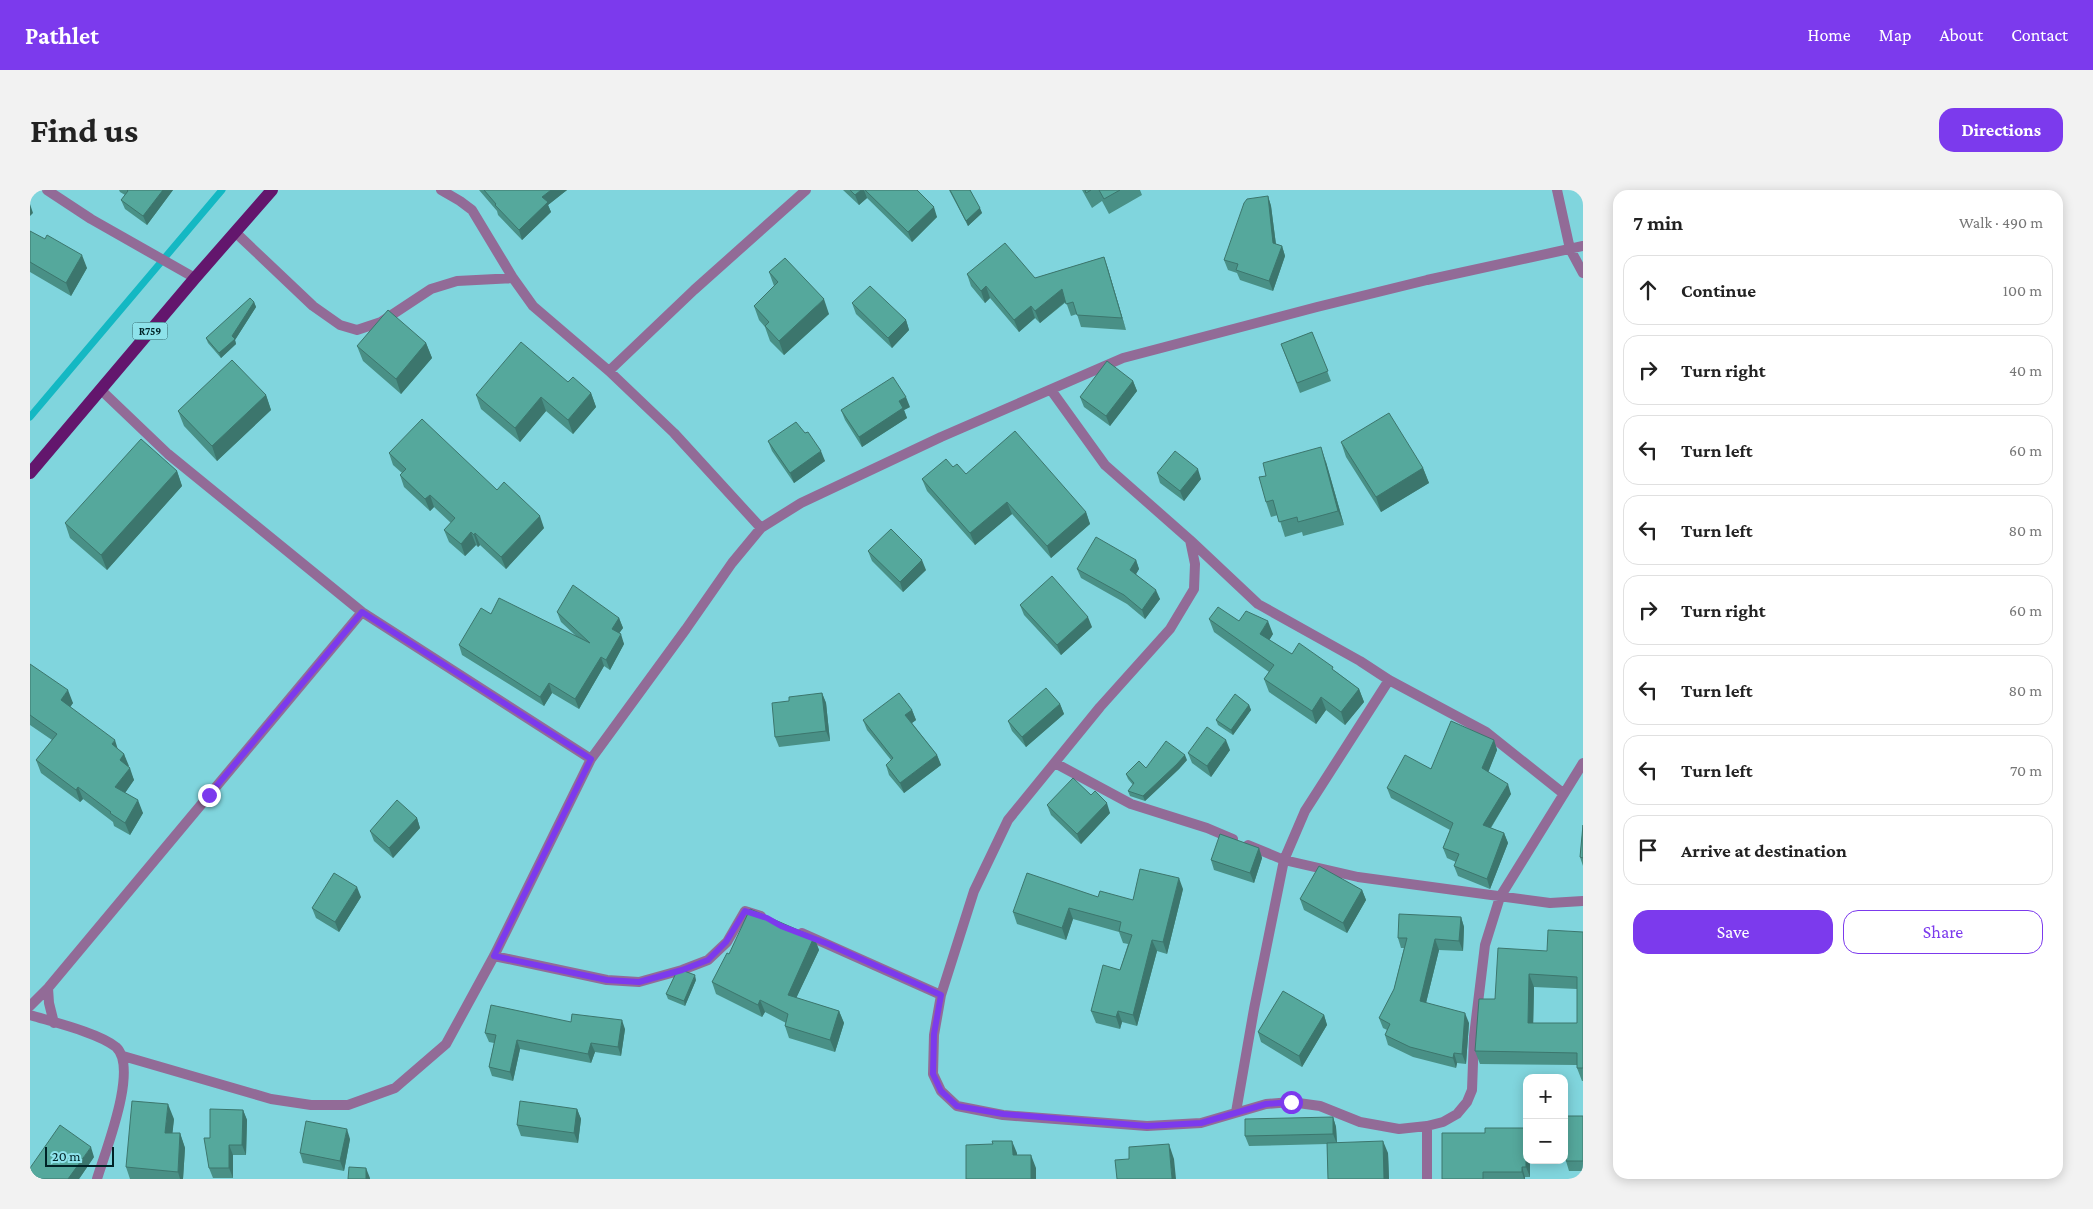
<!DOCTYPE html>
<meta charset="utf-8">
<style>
:root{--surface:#fff;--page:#f2f2f2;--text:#222;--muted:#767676;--line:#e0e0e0;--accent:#7c3aed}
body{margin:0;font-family:"Crimson Pro",serif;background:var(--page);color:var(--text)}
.controls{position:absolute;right:15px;bottom:15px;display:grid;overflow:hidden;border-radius:10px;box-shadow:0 2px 12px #0003}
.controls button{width:45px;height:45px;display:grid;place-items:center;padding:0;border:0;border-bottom:1px solid var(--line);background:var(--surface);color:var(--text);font:25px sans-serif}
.scale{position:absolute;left:15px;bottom:12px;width:69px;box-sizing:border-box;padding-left:5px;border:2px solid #002326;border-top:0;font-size:14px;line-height:18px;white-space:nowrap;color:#002326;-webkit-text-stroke:4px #8de2ea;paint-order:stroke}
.stop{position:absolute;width:15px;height:15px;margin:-11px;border:4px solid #7c3aed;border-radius:50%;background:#fff}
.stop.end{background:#7c3aed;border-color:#fff;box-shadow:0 1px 5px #0008}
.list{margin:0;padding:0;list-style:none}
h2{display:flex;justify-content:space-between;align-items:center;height:65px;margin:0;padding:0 20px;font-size:21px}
h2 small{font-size:16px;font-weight:400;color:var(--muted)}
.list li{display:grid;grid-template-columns:32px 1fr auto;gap:15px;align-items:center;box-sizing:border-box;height:70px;margin:0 10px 10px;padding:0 10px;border:1px solid var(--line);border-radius:15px}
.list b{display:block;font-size:19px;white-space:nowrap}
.list em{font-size:16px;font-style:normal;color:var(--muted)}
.actions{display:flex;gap:10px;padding:15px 20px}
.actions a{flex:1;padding:11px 0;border:1px solid var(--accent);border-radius:15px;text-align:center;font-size:18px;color:var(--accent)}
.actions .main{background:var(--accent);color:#fff}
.icon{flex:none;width:28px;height:28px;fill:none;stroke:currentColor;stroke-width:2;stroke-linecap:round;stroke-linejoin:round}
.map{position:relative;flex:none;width:1553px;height:989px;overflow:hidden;border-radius:15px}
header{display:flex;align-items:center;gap:30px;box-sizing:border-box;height:70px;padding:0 25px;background:var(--accent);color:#fff}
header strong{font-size:24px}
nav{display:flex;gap:28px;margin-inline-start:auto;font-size:18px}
.intro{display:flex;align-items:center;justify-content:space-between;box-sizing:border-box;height:120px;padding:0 30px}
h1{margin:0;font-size:35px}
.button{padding:12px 22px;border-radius:15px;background:var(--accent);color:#fff;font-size:18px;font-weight:700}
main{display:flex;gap:30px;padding:0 30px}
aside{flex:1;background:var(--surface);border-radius:15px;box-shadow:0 2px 12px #0003}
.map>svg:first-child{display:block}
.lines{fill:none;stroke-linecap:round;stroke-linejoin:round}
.stream{stroke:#14b8c3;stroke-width:7}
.street{stroke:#926b97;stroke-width:10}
.primary{stroke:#63166d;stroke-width:12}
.wall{fill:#499086;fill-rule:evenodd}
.shaded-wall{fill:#3c766d}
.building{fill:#55a89c;stroke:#3c766d;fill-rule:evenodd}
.route{stroke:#7c3aed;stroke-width:6}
.labels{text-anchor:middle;stroke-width:5;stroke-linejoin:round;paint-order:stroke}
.shield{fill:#8de2ea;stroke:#2a5c61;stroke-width:1}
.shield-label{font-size:11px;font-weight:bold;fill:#002326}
</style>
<header>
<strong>Pathlet</strong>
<nav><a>Home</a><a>Map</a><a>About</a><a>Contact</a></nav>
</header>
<div class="intro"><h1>Find us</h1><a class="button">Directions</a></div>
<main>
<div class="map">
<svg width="1553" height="989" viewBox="0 0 1553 989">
<rect width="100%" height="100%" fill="#80d5dd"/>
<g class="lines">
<path class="stream" d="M0,227L192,0"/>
<path class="street" d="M17,0L61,29L165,88
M411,0L430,11L442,20L483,88L503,116L579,181L644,243L731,338
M1527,0L1540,59L1553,83
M205,42L283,116L310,135L327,140L351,132L401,99L427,91L483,88
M579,181L664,100L776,0
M71,200L138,264L332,422L561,569
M1021,200L1075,275L1160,350L1228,414L1330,471L1359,490L1456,542L1534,604
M1160,350L1165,374L1164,399L1140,439L1070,517L978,630L944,701L911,805L904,845L903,884L911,901L927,916L973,925L1117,936L1171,933L1236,914L1261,912L1290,916L1330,932L1369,939L1397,936L1413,932L1427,924L1437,912L1442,900L1444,846L1455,755L1470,707L1553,573
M1025,573L1101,614L1177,638L1203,649
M1218,655L1254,670L1328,687L1520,713L1553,711
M772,743L911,805
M464,766L577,790L609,792L652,780L678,770L697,752L715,721L731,726
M18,798L19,813L24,833
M0,816L18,798L332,422
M0,825C23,832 69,843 86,857C109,878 75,962 67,989
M93,866L241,909L281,915H318L365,898L416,854L464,766L561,569L656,439L702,373L731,338L771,313L911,247L1093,168L1287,117L1397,90L1553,56
M1206,922L1224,819L1254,670L1275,621L1359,490
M1397,936V989"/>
<path class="primary" d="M0,283L165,88L242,0"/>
</g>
<path class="wall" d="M89,0H143L117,35L95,19L91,10L95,5L90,2Z
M449,0H537L518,15L521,22L492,50L468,25L467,21Z
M813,0H887L907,27L882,52L837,8L829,15Z
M919,0H940L952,23L938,36Z
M1052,0H1110L1112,5L1079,24L1072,11L1062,18Z
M1238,6L1241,16L1246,54L1252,56L1255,66L1243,101L1210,90L1207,83L1198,80L1194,70Z
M0,41L57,78L41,106L0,82Z
M1074,67L1078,79L1096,140L1051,137L1047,124L1041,126L1036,112L1010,133L1005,128L989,142L960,108L955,113L941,96L937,84L1005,88Z
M739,82L799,124L754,165L740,151L735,137L729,130L724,116L744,96Z
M224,112L226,117L205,150L206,154L191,168L178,153L176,148Z
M822,113L876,130L879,140L862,158L826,124Z
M1282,142L1301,191L1270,203L1251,154Z
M396,153L402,168L371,204L333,171L327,156Z
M1103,191L1107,201L1080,236L1054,217L1050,207Z
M538,192L561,203L566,217L543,244L516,221L490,252L451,219L446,205Z
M236,205L241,220L187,271L154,236L148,221Z
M880,217L874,220L877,228L832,257L815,230L811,220Z
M775,243L795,271L764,293L742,261L738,251Z
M1311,252L1393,278L1399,293L1351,322L1316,267Z
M359,263L467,300L514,338L476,379L450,355L448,357L446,355L435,366L419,352L414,340L421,333L404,317L400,321L374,297L370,285L372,283L363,275Z
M1296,272L1314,335L1273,346L1272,342L1255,347L1248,325L1241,327L1236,312Z
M923,277L936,284L1056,322L1060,334L1021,368L982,324L945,355L897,301L892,289Z
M147,281L152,296L77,380L40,348L35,333Z
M1127,283L1171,289L1154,311L1130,293Z
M838,361L896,380L873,402L842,371Z
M1106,370L1109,379L1106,384L1130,409L1115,429L1097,414L1051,388L1047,379Z
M990,415L1062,437L1031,465L994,425Z
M527,422L589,428L593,438L589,443L594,454L580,480L574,476L549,519L522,503L514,516L432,465L429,455L461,424L546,446L531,432Z
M1179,429L1209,431L1243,444L1239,450L1262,464L1305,481L1329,499L1334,512L1315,535L1296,520L1286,534L1239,502L1234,489L1239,482L1184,442Z
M0,474L43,513L40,517L94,564L98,577L104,590L95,603L113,623L100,645L84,636L83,632L53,609L50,612L11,583L6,570L22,550L0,535Z
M792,503L796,513L800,551L749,557L745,547L759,511Z
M1030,514L1034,524L996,557L982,541L978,531Z
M1219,515L1221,520L1203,545L1188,535L1186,530Z
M882,520L886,530L882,533L907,565L911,575L874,603L859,585L856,575L861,570L837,540L833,530Z
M1464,550L1467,560L1458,582L1481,604L1461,638L1474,643L1478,653L1460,699L1428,686L1424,676L1426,672L1417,668L1413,658L1420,640L1361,608L1357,598Z
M1200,560L1181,587L1162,573L1158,563Z
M1157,570L1149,579L1115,611L1100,606L1098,601L1103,595L1098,589L1096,584L1116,578Z
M1061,605L1080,623L1051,654L1021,625L1017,615Z
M387,628L390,638L363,668L344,651L340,641Z
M1553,635V676L1550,667Z
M1229,658L1232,668L1224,693L1184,680L1181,670Z
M1153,699L1137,764L1127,761L1107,836L1092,832L1090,839L1066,833L1061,821L1090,780L1098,754L1093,753L1089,742L1043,729L1036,750L987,734L983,722L1068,707L1103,710Z
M1332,700L1336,710L1317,743L1274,720L1270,709Z
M331,707L309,742L286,728L282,718Z
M1431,727L1434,737L1433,761L1409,760L1396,813L1439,833L1436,874L1427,873L1426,878L1383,867L1358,855L1355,845L1357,840L1353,838L1349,828L1364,799L1374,758H1371L1368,748Z
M1553,742V891H1552L1547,878V875L1450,874L1445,861L1465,809ZM1504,797L1547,799V833H1503Z
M784,747L789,760L766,808L809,821L814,833L805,862L759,848L755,836L756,833L735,822L732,827L686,804L682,792L699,764Z
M666,790L655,816L638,809L636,804Z
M1294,825L1297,835L1272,877L1231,852L1228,842Z
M541,832L595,839L591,866L565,862L561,873L490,859L483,891L462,886L459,877L464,853L459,852L455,843Z
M547,919L551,929L548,953L491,946L487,935Z
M213,920L217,930L216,965H203V988H183L179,978Z
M1553,926V981H1539L1536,971Z
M1303,927L1306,937L1307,953L1358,963L1359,989H1298L1297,954L1219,956L1215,946Z
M144,929L142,943H150L155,958L153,989H100L96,977Z
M320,949L314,981L273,973L270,963Z
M64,967L49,989H0V978Z
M1500,970V987H1495V989H1412Z"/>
<path class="shaded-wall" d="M133,0H143L117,35L113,26Z
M521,0H537L518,15L521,22L492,50L489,40L512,7Z
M831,0H834L837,8L829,15L825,5Z
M1238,6L1241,16L1247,63L1243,53Z
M0,14L3,23L0,26Z
M904,17L907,27L882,52L878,42Z
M950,18L952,23L938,36L936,31Z
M1252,56L1255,66L1243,101L1239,91Z
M52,65L57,78L41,106L36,93Z
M1074,67L1078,79L1096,140L1092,128Z
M956,96L960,108L955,113L951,101Z
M1032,99L1036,111L1010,133L1005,121Z
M794,109L799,124L754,165L749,151Z
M224,112L226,117L205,150L206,154L191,168L189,163L202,146Z
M1001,116L1005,128L989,142L984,130Z
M876,130L879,140L862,158L858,148Z
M396,153L402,168L371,204L366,189Z
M1103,191L1107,201L1080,236L1076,226Z
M561,203L566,217L543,244L538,230Z
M236,205L241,220L187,271L182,256Z
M511,207L516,221L490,252L485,238Z
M876,207L880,217L874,220L877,228L832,257L829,247L869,211Z
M1291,257L1296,272L1314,335L1308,321Z
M791,261L795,271L764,293L760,283Z
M1393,278L1399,293L1351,322L1346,307Z
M1168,279L1171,289L1154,311L1150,301Z
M147,281L152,296L77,380L71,365Z
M400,305L404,317L400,321L395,309Z
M977,312L982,324L945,355L940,343Z
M1056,322L1060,334L1021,368L1017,356Z
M510,326L514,338L476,379L471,367Z
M441,342L446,355L435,366L431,354Z
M445,343L450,355L448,357L444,345Z
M892,370L896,380L873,402L870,392Z
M1106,370L1109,379L1103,389L1100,380Z
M1126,400L1130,409L1115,429L1112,420Z
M1058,427L1062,437L1031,465L1027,455Z
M589,428L593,438L585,449L582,439Z
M1238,431L1243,444L1235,457L1230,444Z
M591,444L594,454L580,480L576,470Z
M571,467L574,476L549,519L545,509Z
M519,493L522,503L514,516L510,507Z
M1329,499L1334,512L1315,535L1311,522Z
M38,500L43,513L36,523L31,510Z
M792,503L796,513L800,551L796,541Z
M1291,507L1296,520L1286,534L1282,521Z
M1030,514L1034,524L996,557L992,547Z
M1219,515L1221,520L1203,545L1201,540Z
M882,520L886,530L879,535L875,525Z
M85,550L89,563L82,554Z
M1196,550L1200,560L1181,587L1177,576Z
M1464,550L1467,560L1456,588L1452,578Z
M94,564L99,576L94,582L90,570Z
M907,565L911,575L874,603L870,593Z
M1155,565L1157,570L1149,579L1115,611L1113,606Z
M100,578L104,590L90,610L85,597Z
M1478,594L1481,604L1456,645L1453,635Z
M48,597L53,609L50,612L46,600Z
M108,610L113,623L100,645L95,633Z
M1077,613L1080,623L1051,654L1047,644Z
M387,628L390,638L363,668L359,658Z
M1474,643L1478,653L1460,699L1457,689Z
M1229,658L1232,668L1224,693L1220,683Z
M1149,688L1153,699L1137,764L1133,752Z
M327,697L331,707L309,742L305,732Z
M1332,700L1336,710L1317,743L1313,733Z
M1039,718L1043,729L1036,750L1032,738Z
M1431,727L1434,737L1433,761L1429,751Z
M784,747L789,760L762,817L758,805Z
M1405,749L1409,760L1394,821L1390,811Z
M1122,750L1127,761L1107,836L1103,825Z
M1499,784L1504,797L1503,845L1498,833Z
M665,785L666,790L655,816L654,811Z
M730,810L735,822L732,827L728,815Z
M809,821L814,833L805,862L800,850Z
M1088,821L1092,832L1090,839L1086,827Z
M1435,823L1439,833L1436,874L1432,864Z
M1294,825L1297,835L1272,877L1269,866Z
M592,830L595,839L591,866L588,857Z
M487,850L490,859L483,891L480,882Z
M561,853L565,862L561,873L558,864Z
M1424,863L1427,873L1426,878L1423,868Z
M138,914L144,929L141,958L135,943Z
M547,919L551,929L548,953L544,943Z
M213,920L217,930L216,965L212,955Z
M1303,927L1306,937L1307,954L1303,944Z
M1496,938L1497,940V970H1500V987L1496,977Z
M317,939L320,949L314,981L310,971Z
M150,943L155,958L153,989H150L148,982Z
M982,951L987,963V978L983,965Z
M1353,951L1358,963L1359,989H1354Z
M1139,954L1144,969L1146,989H1142Z
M199,955L203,965V988L199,978Z
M61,957L64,967L49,989H38Z
M1001,965L1006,978V989H1001Z
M1492,977L1495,987V989H1494L1492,982Z
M336,978L340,988V989H336Z"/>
<path class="building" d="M97,0H133L113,26L91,10L98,1Z
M454,0H521L512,7L518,12L489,40L465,15L466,14Z
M820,0H831L825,5Z
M835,0H887L904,17L878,42Z
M920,0H940L950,18L936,31Z
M1055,0H1061L1056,3Z
M1069,0H1090L1074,9Z
M1238,6L1243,53L1252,56L1239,91L1206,80L1208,74L1194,70L1214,13L1217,9Z
M0,41L15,49L17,45L52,65L36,93L0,72Z
M975,53L1005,88L1074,67L1092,128L1047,125L1043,112L1036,114L1032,99L1005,121L1001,116L984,130L956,96L951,101L937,84Z
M755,68L794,109L749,151L735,136L739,132L724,116L748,92L739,82Z
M840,96L876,130L858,148L822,113Z
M220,108L224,112L202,146L205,149L189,163L176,148Z
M358,120L396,153L366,189L327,156Z
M1282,142L1298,181L1267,193L1251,154Z
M491,152L538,192L543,187L561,203L538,230L511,207L485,238L446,205Z
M202,170L236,205L182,256L148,221Z
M1077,171L1103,191L1076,226L1050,207Z
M863,187L876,207L869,211L873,218L829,247L811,220Z
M1359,223L1393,278L1346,307L1311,252Z
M392,229L467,300L474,292L510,326L471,367L445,343L444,345L441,342L431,354L414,340L425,328L400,305L395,309L370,285L376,279L359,263Z
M766,232L775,243L778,242L791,261L760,283L738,251Z
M985,241L1056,322L1017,356L977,312L940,343L892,289L916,269L923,277L927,274L936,284Z
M111,249L147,281L71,365L35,333Z
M1291,257L1308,321L1268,332L1267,327L1249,332L1243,310L1236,312L1229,287L1236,286L1233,273Z
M1145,261L1168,279L1150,301L1127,283Z
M861,339L892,370L870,392L838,361Z
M1066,347L1106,370L1100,380L1126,400L1112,420L1094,405L1047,379Z
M1022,386L1058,427L1027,455L990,415Z
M543,395L589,428L582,439L591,444L576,470L571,467L545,509L519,493L510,507L429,455L451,418L461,424L469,408L560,453L527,422Z
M1188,417L1209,431L1216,421L1238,431L1230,444L1262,464L1269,453L1303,477L1302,479L1329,499L1311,522L1291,507L1282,521L1234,489L1244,475L1179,429Z
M0,474L38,500L31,510L85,550L82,554L94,564L90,570L100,578L85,597L108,610L95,633L80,623L81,622L48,597L46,600L6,570L27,544L0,525Z
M1016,498L1030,514L992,547L978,531Z
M792,503L796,541L745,547L742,513L759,511V507Z
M869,503L882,520L875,525L907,565L870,593L856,575L863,568L833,530Z
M1205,504L1219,515L1201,540L1186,530Z
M1421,531L1464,550L1452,578L1478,594L1453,635L1474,643L1457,689L1424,676L1429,664L1413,658L1423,633L1357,598L1375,565L1401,579Z
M1177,537L1196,550L1177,576L1158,563Z
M1136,551L1155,565L1147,574L1113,606L1098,601L1104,593L1096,584L1109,571L1116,578Z
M1043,588L1061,605L1065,601L1077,613L1047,644L1017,615Z
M367,610L387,628L359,658L340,641Z
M1553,635V668L1550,667Z
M1190,644L1229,658L1220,683L1181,670Z
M1289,676L1332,700L1313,733L1270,709Z
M1110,679L1149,688L1133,752L1122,750L1103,825L1088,821L1086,827L1061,821L1073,775L1090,780L1102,745L1089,741L1091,732L1039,718L1032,738L983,722L997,683L1068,707L1070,701L1103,710Z
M304,683L327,697L305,732L282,718Z
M720,719L784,747L758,805L809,821L800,850L755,836L758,824L730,810L728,815L682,792L697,763L699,764Z
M1369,724L1431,727L1429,751L1405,749L1390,811L1435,823L1432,864L1424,863L1423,868L1380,857L1355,845L1360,834L1349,828L1364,799L1377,748H1368Z
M1518,740L1553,742V878H1547V863L1445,861L1449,809H1465L1468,758L1517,761ZM1499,784L1547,787V833H1498Z
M654,781L665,785L654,811L636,804L646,783Z
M1253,801L1294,825L1269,866L1228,842Z
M461,815L541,832L542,824L592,830L588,857L561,853L558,864L487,850L480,882L459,877L466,845L455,843Z
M102,911L138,914L135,943H150L148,982L96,977Z
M490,911L547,919L544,943L487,935Z
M180,919L213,920L212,955H199V978H179L174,948H180Z
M1536,926H1553V971H1536Z
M1303,927V944L1215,946V929Z
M276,931L317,939L310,971L270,963Z
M30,935L61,957L38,989H7L0,985V978Z
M1455,938H1496V977H1492V982H1453V989H1412V943H1455Z
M962,951H982L983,965H1001V989H936V955L963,954Z
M1353,951L1354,989H1298L1297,953Z
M1139,954L1142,989H1087L1085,970L1099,969V957Z
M319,977L336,978V989H318Z"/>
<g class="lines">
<path class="route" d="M179,605L332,422L561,569L464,766L577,790L609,792L652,780L678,770L696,752L715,721L737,728L751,736L798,754L911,805L904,844L903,884L911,901L927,916L973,924L1117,936L1171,933L1236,914L1261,912"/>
</g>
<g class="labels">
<rect class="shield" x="102.5" y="132.5" width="35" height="17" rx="4"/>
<g class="shield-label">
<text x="120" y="145">R759</text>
</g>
</g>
</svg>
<div class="controls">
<button>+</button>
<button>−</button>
</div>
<div class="scale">20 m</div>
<div class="stop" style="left:1261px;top:912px"></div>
<div class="stop end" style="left:179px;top:605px"></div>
</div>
<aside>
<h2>7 min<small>Walk · 490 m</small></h2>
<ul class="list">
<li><svg class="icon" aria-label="ahead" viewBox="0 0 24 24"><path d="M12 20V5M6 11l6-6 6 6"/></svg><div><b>Continue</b></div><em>100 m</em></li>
<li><svg class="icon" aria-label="right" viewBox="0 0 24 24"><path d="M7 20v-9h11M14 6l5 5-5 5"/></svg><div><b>Turn right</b></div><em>40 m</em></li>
<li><svg class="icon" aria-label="left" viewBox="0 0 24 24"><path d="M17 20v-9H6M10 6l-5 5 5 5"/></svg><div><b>Turn left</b></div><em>60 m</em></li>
<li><svg class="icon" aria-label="left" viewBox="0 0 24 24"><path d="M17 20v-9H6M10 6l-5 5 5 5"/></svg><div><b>Turn left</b></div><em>80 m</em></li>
<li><svg class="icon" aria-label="right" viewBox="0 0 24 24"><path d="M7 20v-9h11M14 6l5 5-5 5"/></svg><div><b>Turn right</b></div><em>60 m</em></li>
<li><svg class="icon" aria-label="left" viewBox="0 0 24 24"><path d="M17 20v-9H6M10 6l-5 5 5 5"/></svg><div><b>Turn left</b></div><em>80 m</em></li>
<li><svg class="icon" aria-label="left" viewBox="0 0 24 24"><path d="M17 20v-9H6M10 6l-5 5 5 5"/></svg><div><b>Turn left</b></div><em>70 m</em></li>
<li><svg class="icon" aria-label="arrive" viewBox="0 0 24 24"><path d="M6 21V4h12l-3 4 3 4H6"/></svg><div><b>Arrive at destination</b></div></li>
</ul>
<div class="actions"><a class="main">Save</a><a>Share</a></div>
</aside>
</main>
